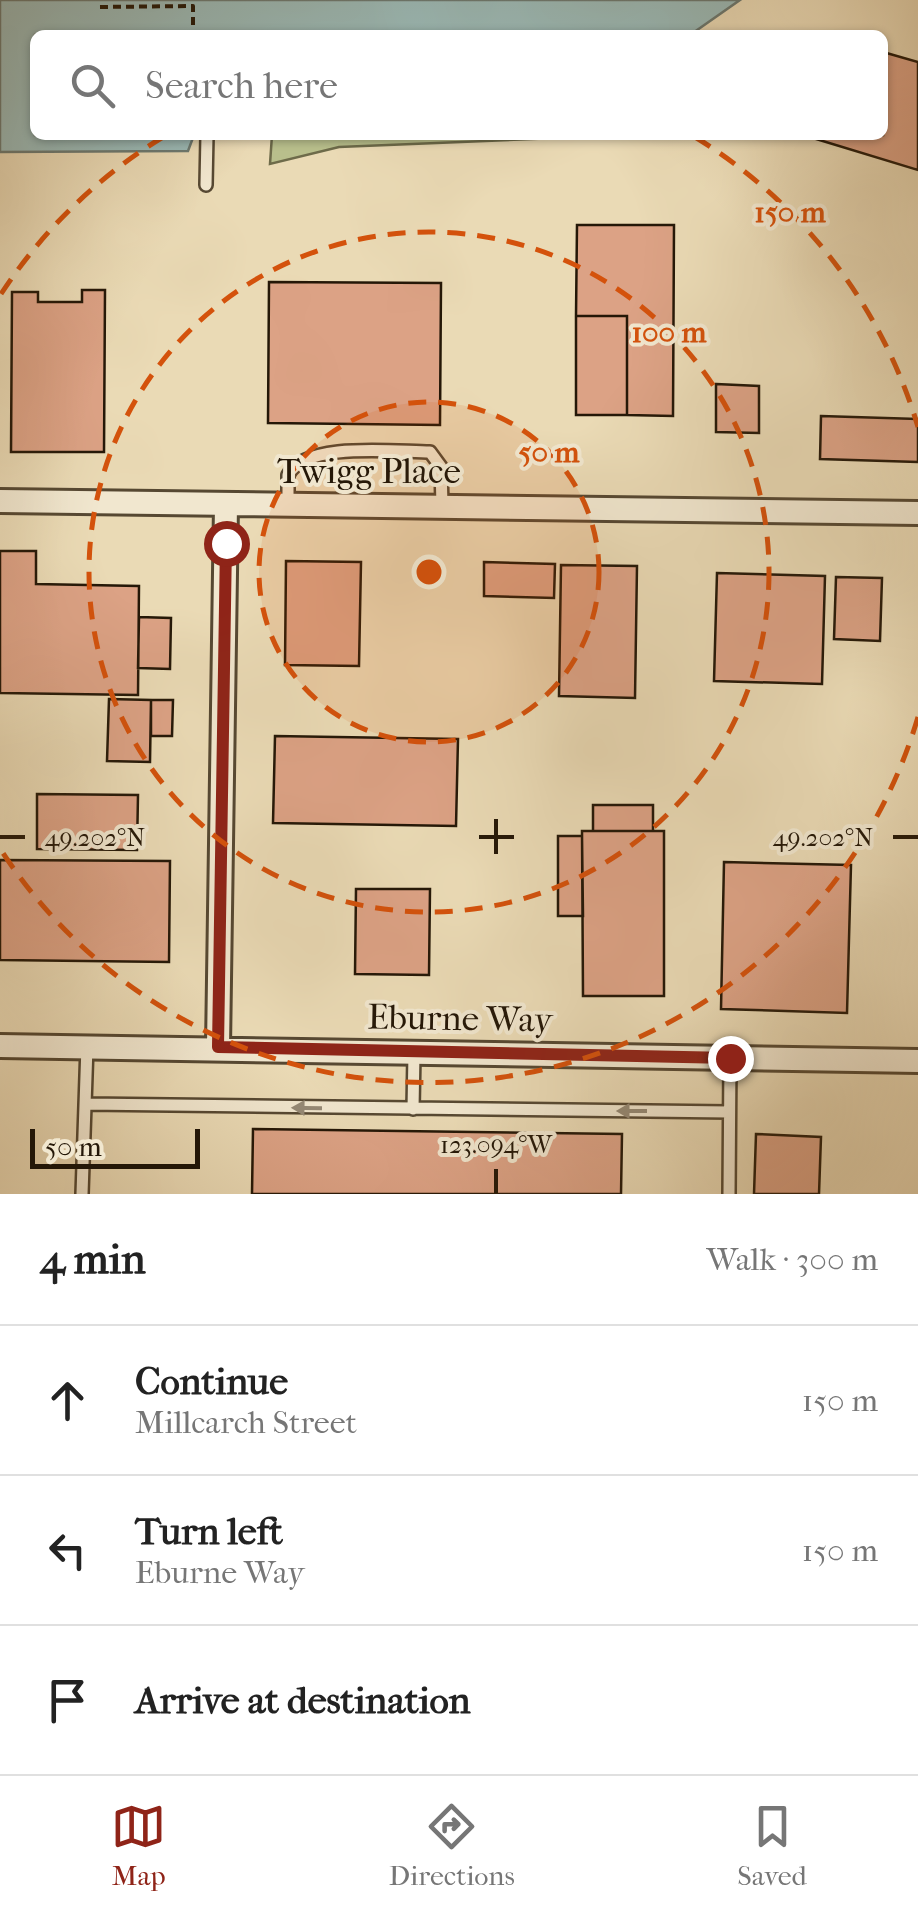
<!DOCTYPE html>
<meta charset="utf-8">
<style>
:root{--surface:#fff;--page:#f6f6f6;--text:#222;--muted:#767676;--line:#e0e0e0;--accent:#8f2418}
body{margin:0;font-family:"IM FELL French Canon",serif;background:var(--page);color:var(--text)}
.scale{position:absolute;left:30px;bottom:25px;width:170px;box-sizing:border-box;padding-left:10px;border:5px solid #241707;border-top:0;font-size:28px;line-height:35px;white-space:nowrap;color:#241707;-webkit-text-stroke:8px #f1e7cf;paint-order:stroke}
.stop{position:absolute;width:30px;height:30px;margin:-22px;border:8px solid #8f2418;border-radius:50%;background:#fff}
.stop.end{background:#8f2418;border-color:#fff;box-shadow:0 2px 10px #0008}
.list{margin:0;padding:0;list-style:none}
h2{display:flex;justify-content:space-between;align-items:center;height:130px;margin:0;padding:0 40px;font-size:42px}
h2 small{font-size:32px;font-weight:400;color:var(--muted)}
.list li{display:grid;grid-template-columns:65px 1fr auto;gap:30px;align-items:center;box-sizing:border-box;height:150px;padding:0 40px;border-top:2px solid var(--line)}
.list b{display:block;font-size:38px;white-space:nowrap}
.list p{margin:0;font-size:32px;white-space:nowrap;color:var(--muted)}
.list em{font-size:32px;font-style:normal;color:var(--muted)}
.icon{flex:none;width:55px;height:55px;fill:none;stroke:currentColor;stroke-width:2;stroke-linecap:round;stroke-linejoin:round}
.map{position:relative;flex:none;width:918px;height:1194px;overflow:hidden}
.search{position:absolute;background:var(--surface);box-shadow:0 2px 8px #0004;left:30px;right:30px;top:30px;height:110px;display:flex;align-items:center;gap:25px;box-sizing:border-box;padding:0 35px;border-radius:15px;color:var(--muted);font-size:38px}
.sheet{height:580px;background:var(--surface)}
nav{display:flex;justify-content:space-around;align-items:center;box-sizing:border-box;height:140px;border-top:2px solid var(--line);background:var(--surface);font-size:28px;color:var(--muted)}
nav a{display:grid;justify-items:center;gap:5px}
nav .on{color:var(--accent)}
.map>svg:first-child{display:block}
.green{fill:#b9bf8c;stroke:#6e6b4a;stroke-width:2.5}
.water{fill:#9ab9b6;stroke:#6b7870;stroke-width:2.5}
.building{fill:#dca285;stroke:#241707;stroke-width:2.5}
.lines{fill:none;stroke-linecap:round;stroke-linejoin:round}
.service-casing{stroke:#564832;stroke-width:16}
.minor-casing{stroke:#564832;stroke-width:28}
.path{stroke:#241707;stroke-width:4;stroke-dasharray:8 5;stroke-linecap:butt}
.service{stroke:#f1e7cf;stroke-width:11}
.minor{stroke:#f1e7cf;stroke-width:22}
.oneway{fill:#958975}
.route{stroke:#8f2418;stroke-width:12}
.ticks{fill:none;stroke:#241707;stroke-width:4}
.ring{fill:none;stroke:#d4520c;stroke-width:5;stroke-dasharray:18 12}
.labels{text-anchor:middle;stroke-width:8;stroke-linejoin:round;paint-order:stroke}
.street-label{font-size:35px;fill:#241707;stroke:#f1e7cf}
.ticks-label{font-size:25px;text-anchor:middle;fill:#241707;stroke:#f1e7cf;stroke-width:8;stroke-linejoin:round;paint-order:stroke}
.centre{fill:#d4520c;stroke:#f1e7cf;stroke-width:5}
.ring-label{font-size:30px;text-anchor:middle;font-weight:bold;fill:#d4520c;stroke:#f1e7cf;stroke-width:8;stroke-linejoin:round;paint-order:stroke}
</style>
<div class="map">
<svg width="918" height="1194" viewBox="0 0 918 1194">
<rect width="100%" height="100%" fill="#eadab5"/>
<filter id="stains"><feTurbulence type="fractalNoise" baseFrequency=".002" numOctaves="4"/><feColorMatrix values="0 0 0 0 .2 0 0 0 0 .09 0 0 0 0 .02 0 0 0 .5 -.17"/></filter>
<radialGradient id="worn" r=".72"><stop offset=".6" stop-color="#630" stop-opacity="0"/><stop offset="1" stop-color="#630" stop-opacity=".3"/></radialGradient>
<path class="green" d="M272,135H630L339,147L270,164Z"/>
<path class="water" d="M0,0H740L690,35H35V135H194L188,151L0,152Z"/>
<path class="building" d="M883,52L918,62V170L803,135H883Z
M577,225H674L673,416L627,415V316H576Z
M269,282L441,283L440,425L268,423Z
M82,290H105L104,452H11L12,292H38V302H82Z
M576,316H627V415H576Z
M716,384L759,386V433L716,432Z
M821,416L918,419V462L820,459Z
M0,551H36V584L139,586L138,695L0,693Z
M286,561L361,562L359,666L285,665Z
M484,562L555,564L554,598L484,596Z
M561,565L637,566L635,698L559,696Z
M717,573L825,576L822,684L714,681Z
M836,577L882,578L880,641L834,639Z
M139,617L171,618L170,669L138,668Z
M109,699L151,700L150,762L107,761Z
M151,700H173L172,736H151Z
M275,736L458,739L456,826L273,823Z
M37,794L138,795L137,850L37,849Z
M593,805H653V831H593Z
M582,831H664V996H583Z
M558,836H582L583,916H558Z
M0,860L170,861L169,962L0,960Z
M724,862L851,865L847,1013L721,1009Z
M356,889H430L429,975L355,974Z
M253,1129L622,1134L621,1194H252Z
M756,1134L821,1137L819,1194H754Z"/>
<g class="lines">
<g class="service-casing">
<path id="service" d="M206,185L207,135
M288,505V475C305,441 396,452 430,452L441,467L442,506
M86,1104L729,1112
M413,1109L414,1053
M82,1194L87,1046
M729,1194L730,1058"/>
</g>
<g class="minor-casing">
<path id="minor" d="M0,501L918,513
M0,1046L918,1061
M218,1047L226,505"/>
</g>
<path class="path" d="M100,7L193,6V35"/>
<use href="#service" class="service"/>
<use href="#minor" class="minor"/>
</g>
<defs><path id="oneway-solid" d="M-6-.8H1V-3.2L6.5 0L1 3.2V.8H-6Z" transform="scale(2.5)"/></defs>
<g class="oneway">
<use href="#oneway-solid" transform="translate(307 1108) rotate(-179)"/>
<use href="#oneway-solid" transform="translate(632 1111) rotate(-180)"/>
</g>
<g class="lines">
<path class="route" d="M226,543L218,1047L730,1058"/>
</g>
<path class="ticks" d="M496,819V854M0,837H25M479,837H514M893,837H918M496,1169V1194"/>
<circle cx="429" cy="572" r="170" fill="#d4520c" fill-opacity=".12"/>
<g class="ring">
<circle cx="429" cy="572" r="170"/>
<circle cx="429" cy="572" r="340"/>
<path d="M918 717A510 510 0 0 1 1 850M1 294A510 510 0 0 1 163 137M695 137A510 510 0 0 1 918 427"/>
</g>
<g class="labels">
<g class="street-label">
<text x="369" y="483">Twigg Place</text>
<text transform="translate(460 1018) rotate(1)" y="12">Eburne Way</text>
</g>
</g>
<g class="ticks-label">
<text x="95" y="846">49.202°N</text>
<text x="823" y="846">49.202°N</text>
<text x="496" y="1153">123.094°W</text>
</g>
<circle cx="429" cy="572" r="15" class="centre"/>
<g class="ring-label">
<text x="790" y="222">150 m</text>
<text x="669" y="342">100 m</text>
<text x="549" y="462">50 m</text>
</g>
<rect width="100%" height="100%" filter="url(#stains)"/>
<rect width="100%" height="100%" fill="url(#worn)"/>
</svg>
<div class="scale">50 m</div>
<div class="stop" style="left:226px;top:543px"></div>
<div class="stop end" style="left:730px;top:1058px"></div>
<div class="search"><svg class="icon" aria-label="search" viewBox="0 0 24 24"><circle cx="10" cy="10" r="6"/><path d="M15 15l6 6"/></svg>Search here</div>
</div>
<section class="sheet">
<h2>4 min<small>Walk · 300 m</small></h2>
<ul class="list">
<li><svg class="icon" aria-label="ahead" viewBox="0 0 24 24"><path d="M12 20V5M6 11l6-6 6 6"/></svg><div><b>Continue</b><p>Millcarch Street</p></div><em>150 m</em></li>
<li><svg class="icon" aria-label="left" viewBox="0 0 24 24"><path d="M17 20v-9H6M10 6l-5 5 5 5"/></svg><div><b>Turn left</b><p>Eburne Way</p></div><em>150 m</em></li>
<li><svg class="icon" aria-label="arrive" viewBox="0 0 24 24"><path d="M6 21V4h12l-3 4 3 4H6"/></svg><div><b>Arrive at destination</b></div></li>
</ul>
</section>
<nav>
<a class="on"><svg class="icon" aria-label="map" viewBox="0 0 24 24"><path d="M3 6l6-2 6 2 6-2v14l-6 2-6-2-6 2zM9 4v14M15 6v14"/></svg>Map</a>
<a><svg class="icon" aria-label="directions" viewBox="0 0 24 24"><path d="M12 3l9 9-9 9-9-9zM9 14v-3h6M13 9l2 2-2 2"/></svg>Directions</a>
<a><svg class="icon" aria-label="saved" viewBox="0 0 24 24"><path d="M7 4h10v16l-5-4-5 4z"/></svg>Saved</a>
</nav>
